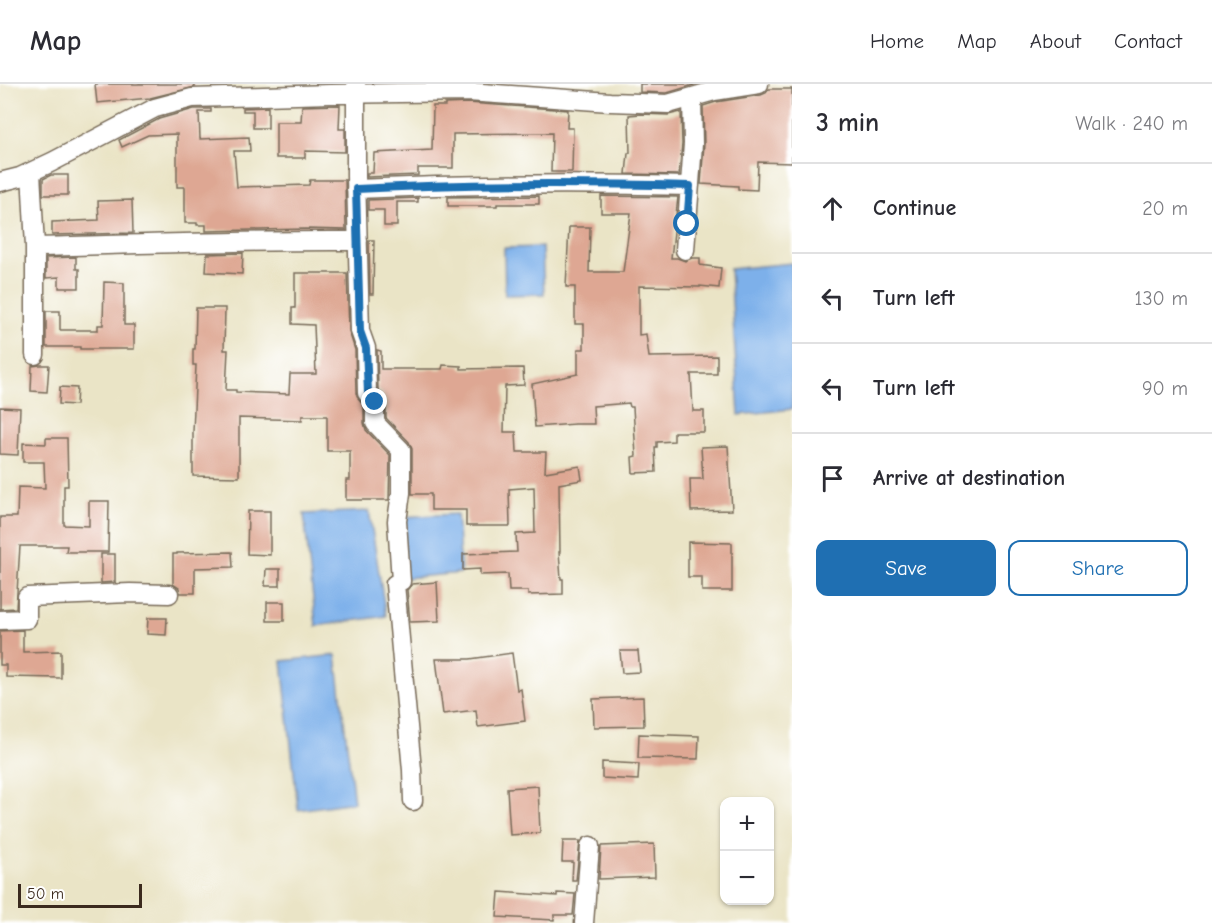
<!DOCTYPE html>
<meta charset="utf-8">
<style>
:root{--surface:#fff;--page:#f2f2f3;--text:#2b2b33;--muted:#7c7c81;--line:#e1e1e2;--accent:#1f6fb2}
body{margin:0;font-family:"Comic Neue",sans-serif;background:var(--page);color:var(--text)}
.controls{position:absolute;right:18px;bottom:18px;display:grid;overflow:hidden;border-radius:12px;box-shadow:0 2px 4px #0004}
.controls button{width:54px;height:54px;display:grid;place-items:center;padding:0;border:0;border-bottom:2px solid var(--line);background:var(--surface);color:var(--text);font:30px sans-serif}
.scale{position:absolute;left:18px;bottom:15px;width:124px;box-sizing:border-box;padding-left:6px;border:3px solid #3b2a1e;border-top:0;font-size:16px;line-height:21px;white-space:nowrap;color:#3b2a1e;-webkit-text-stroke:4px #fff;paint-order:stroke}
.stop{position:absolute;width:18px;height:18px;margin:-14px;border:4px solid #1f6fb2;border-radius:50%;background:#fff}
.stop.end{background:#1f6fb2;border-color:#fff;box-shadow:0 2px 6px #0008}
.list{margin:0;padding:0;list-style:none}
h2{display:flex;justify-content:space-between;align-items:center;height:78px;margin:0;padding:0 24px;font-size:26px}
h2 small{font-size:20px;font-weight:400;color:var(--muted)}
.list li{display:grid;grid-template-columns:39px 1fr auto;gap:18px;align-items:center;box-sizing:border-box;height:90px;padding:0 24px;border-top:2px solid var(--line)}
.list b{display:block;font-size:22px;white-space:nowrap}
.list em{font-size:20px;font-style:normal;color:var(--muted)}
.actions{display:flex;gap:12px;padding:18px 24px}
.actions a{flex:1;padding:14px 0;border:2px solid var(--accent);border-radius:12px;text-align:center;font-size:21px;color:var(--accent)}
.actions .main{background:var(--accent);color:#fff}
.icon{flex:none;width:33px;height:33px;fill:none;stroke:currentColor;stroke-width:2;stroke-linecap:round;stroke-linejoin:round}
.map{position:relative;flex:none;width:792px;height:839px;overflow:hidden}
header{display:flex;align-items:center;gap:36px;box-sizing:border-box;height:84px;padding:0 30px;background:var(--surface);border-bottom:2px solid var(--line)}
header strong{font-size:28px}
nav{display:flex;gap:33px;margin-inline-start:auto;font-size:21px}
main{display:flex}
aside{flex:1;background:var(--surface)}
.map>svg:first-child{display:block}
.water{fill:#7db0ea;stroke:#5c6d84;stroke-width:1.5}
.building{fill:#dea793}
.lines{fill:none;stroke-linecap:round;stroke-linejoin:round}
.street-casing{stroke:#786b59;stroke-width:21}
.street{stroke:#fff;stroke-width:18}
.route{stroke:#1f6fb2;stroke-width:8}
</style>
<header>
<strong>Map</strong>
<nav><a>Home</a><a>Map</a><a>About</a><a>Contact</a></nav>
</header>
<main>
<div class="map">
<svg width="792" height="839" viewBox="0 0 792 839">
<rect width="100%" height="100%" fill="#fff"/>
<filter id="ink" filterUnits="userSpaceOnUse"><feTurbulence type="fractalNoise" baseFrequency=".0167" numOctaves="2"/><feDisplacementMap in="SourceGraphic" scale="12" xChannelSelector="R" yChannelSelector="G"/><feConvolveMatrix kernelMatrix="1 2 1 2 8 2 1 2 1" color-interpolation-filters="sRGB"/></filter>
<filter id="wash" filterUnits="userSpaceOnUse"><feTurbulence type="fractalNoise" baseFrequency=".008" numOctaves="4" result="noise"/><feDisplacementMap in="SourceGraphic" scale="24" xChannelSelector="R" yChannelSelector="G"/><feGaussianBlur stdDeviation="1.35" result="paint"/><feColorMatrix in="noise" values="0 0 0 0 0 0 0 0 0 0 0 0 0 0 0 0 0 1.4 0 .05"/><feComposite in="paint" operator="in"/></filter>
<g filter="url(#wash)">
<rect width="100%" height="100%" fill="#eae4c6"/>
<path class="water" d="M542,163L544,210L505,211L504,164Z
M792,179V325L739,331L730,185Z
M369,427L386,532L316,542L304,430Z
M457,430L461,489L405,494L401,433Z
M336,571L354,718L298,726L282,577Z"/>
<g id="blocks">
<path class="building" d="M95,0H195V3L150,14L97,19Z
M640,0H697L667,9L640,8Z
M769,5H792V79L758,78L757,106L738,105V102L701,100L704,60L703,22L716,18L761,11L766,9Z
M468,19L568,26L567,44H573L572,88H551L552,49L453,50V84H418V91L367,93V89H373L374,69L432,66L433,22H445V20Z
M340,21L339,45H345V68L305,67V74H276V38H301L302,22Z
M268,23V44H253V27H243V24Z
M194,25H211V28H199L200,55L249,53L250,67H234L237,103L309,101L310,96H345L346,146L306,145L206,147V141H197V139H185V103H177V50L148,51L122,63L119,56L159,35Z
M681,28L682,60L679,91L626,90L628,69H630L629,31L641,30L668,31Z
M51,91H68V111H43V95Z
M539,112V120H497V122H448V113Z
M601,112L678,113L671,174H677L685,177L692,174H700V181L721,184L719,204L700,202V203L639,202V251L646,250L649,273L717,272V290H691L693,327H704V348H674V357L657,358V363H655L656,388L633,389L632,373L636,372L633,323H630L629,319L593,322L594,340H575L535,343L532,300L578,290V265H584V240H575V203H566L569,143H590L589,188H623L631,129H601Z
M418,114V118H397V142H384V126H368V116Z
M132,116L133,149L52,151V138L99,136L98,117Z
M369,156H374L373,210H370Z
M243,169L242,190L206,188L207,170Z
M76,173V185H79V204H59V193L46,194V174Z
M295,189H347L349,247L355,266L356,309L359,316L364,322V339L366,346L390,371L389,416H346V396H350V367H327V332H302V336L239,334V393L193,392V348L196,281H193V265H195L196,224H225L224,266H228L226,306H236V308L289,310L290,290H316L314,241L292,240V224H295Z
M104,198L124,199V241H134V265H80V263H46V227H60V246H98V241H103Z
M377,266L381,267V285H442L443,281L461,282V285L523,284L524,301L505,302L504,348H516L517,368H546L545,388L580,382L582,396L559,400L560,468H559L561,495H563V510L528,511V507H509L508,490L480,491V485L463,486V470L517,468L516,450L535,449L534,403L509,405L510,442H466V426H431V410H412V365L409,358L386,334V317L383,311L378,305Z
M40,281H49L47,308L31,307L32,282Z
M60,303L77,304L76,321L59,320Z
M0,323L20,324L18,371L0,370Z
M46,354H67L68,402H64V441L89,442V417H109L108,468H66L67,462H20L16,524L0,525V433H17L18,403L45,404L44,378H23V359L46,360Z
M728,362L732,426L691,427L690,395H703L701,363Z
M248,427H270V471L247,470Z
M688,458L732,459V507H702V493H688Z
M232,468L233,483L195,484V509H180L179,504L173,500V470H177V469Z
M101,470H115V498L101,499Z
M266,485H280V502H265Z
M437,498L439,537L410,538L407,506L412,500Z
M267,518H284V537H267Z
M148,534H167L166,551L147,550Z
M23,546V568L61,567V594L6,593V581H0V547Z
M620,567H638L640,588L622,589Z
M512,569L517,606L521,605L525,637L478,643L476,626L443,630L436,575H470Z
M643,613L644,642L594,643L593,615Z
M639,650L699,652L698,675L638,674Z
M602,678L639,680L638,696L602,694Z
M538,702L540,749L510,751L507,704Z
M563,757H580L576,796H572L573,778H562Z
M654,760L655,793L599,795L601,762Z
M499,808L557,812V809L575,810L573,831H554V836L497,833Z"/>
</g>
</g>
<g filter="url(#ink)">
<use href="#blocks" fill-opacity="0" stroke="#786b59" stroke-width="1.5"/>
<g class="lines">
<g class="street-casing">
<path id="street" d="M356,0V92L360,247L366,264L367,309L375,318V339L401,366V409L397,437L401,497L395,500L412,686L413,717
M31,88L35,163V271
M0,98L20,93L52,78L155,24L192,14L330,10L468,8L610,18L668,20L714,7L759,0
M356,105C467,100 579,99 690,102
M35,163C143,160 250,156 358,157
M685,166L693,60L692,14
M0,536L27,535V513L130,509L169,510
M584,839L590,762"/>
</g>
<use href="#street" class="street"/>
</g>
</g>
<g class="lines" filter="url(#ink)">
<path class="route" d="M375,318L368,309L366,264L360,247L356,105C467,99 579,99 690,102L687,140"/>
</g>
</svg>
<div class="controls">
<button>+</button>
<button>−</button>
</div>
<div class="scale">50 m</div>
<div class="stop" style="left:687px;top:140px"></div>
<div class="stop end" style="left:375px;top:318px"></div>
</div>
<aside>
<h2>3 min<small>Walk · 240 m</small></h2>
<ul class="list">
<li><svg class="icon" aria-label="ahead" viewBox="0 0 24 24"><path d="M12 20V5M6 11l6-6 6 6"/></svg><div><b>Continue</b></div><em>20 m</em></li>
<li><svg class="icon" aria-label="left" viewBox="0 0 24 24"><path d="M17 20v-9H6M10 6l-5 5 5 5"/></svg><div><b>Turn left</b></div><em>130 m</em></li>
<li><svg class="icon" aria-label="left" viewBox="0 0 24 24"><path d="M17 20v-9H6M10 6l-5 5 5 5"/></svg><div><b>Turn left</b></div><em>90 m</em></li>
<li><svg class="icon" aria-label="arrive" viewBox="0 0 24 24"><path d="M6 21V4h12l-3 4 3 4H6"/></svg><div><b>Arrive at destination</b></div></li>
</ul>
<div class="actions"><a class="main">Save</a><a>Share</a></div>
</aside>
</main>
